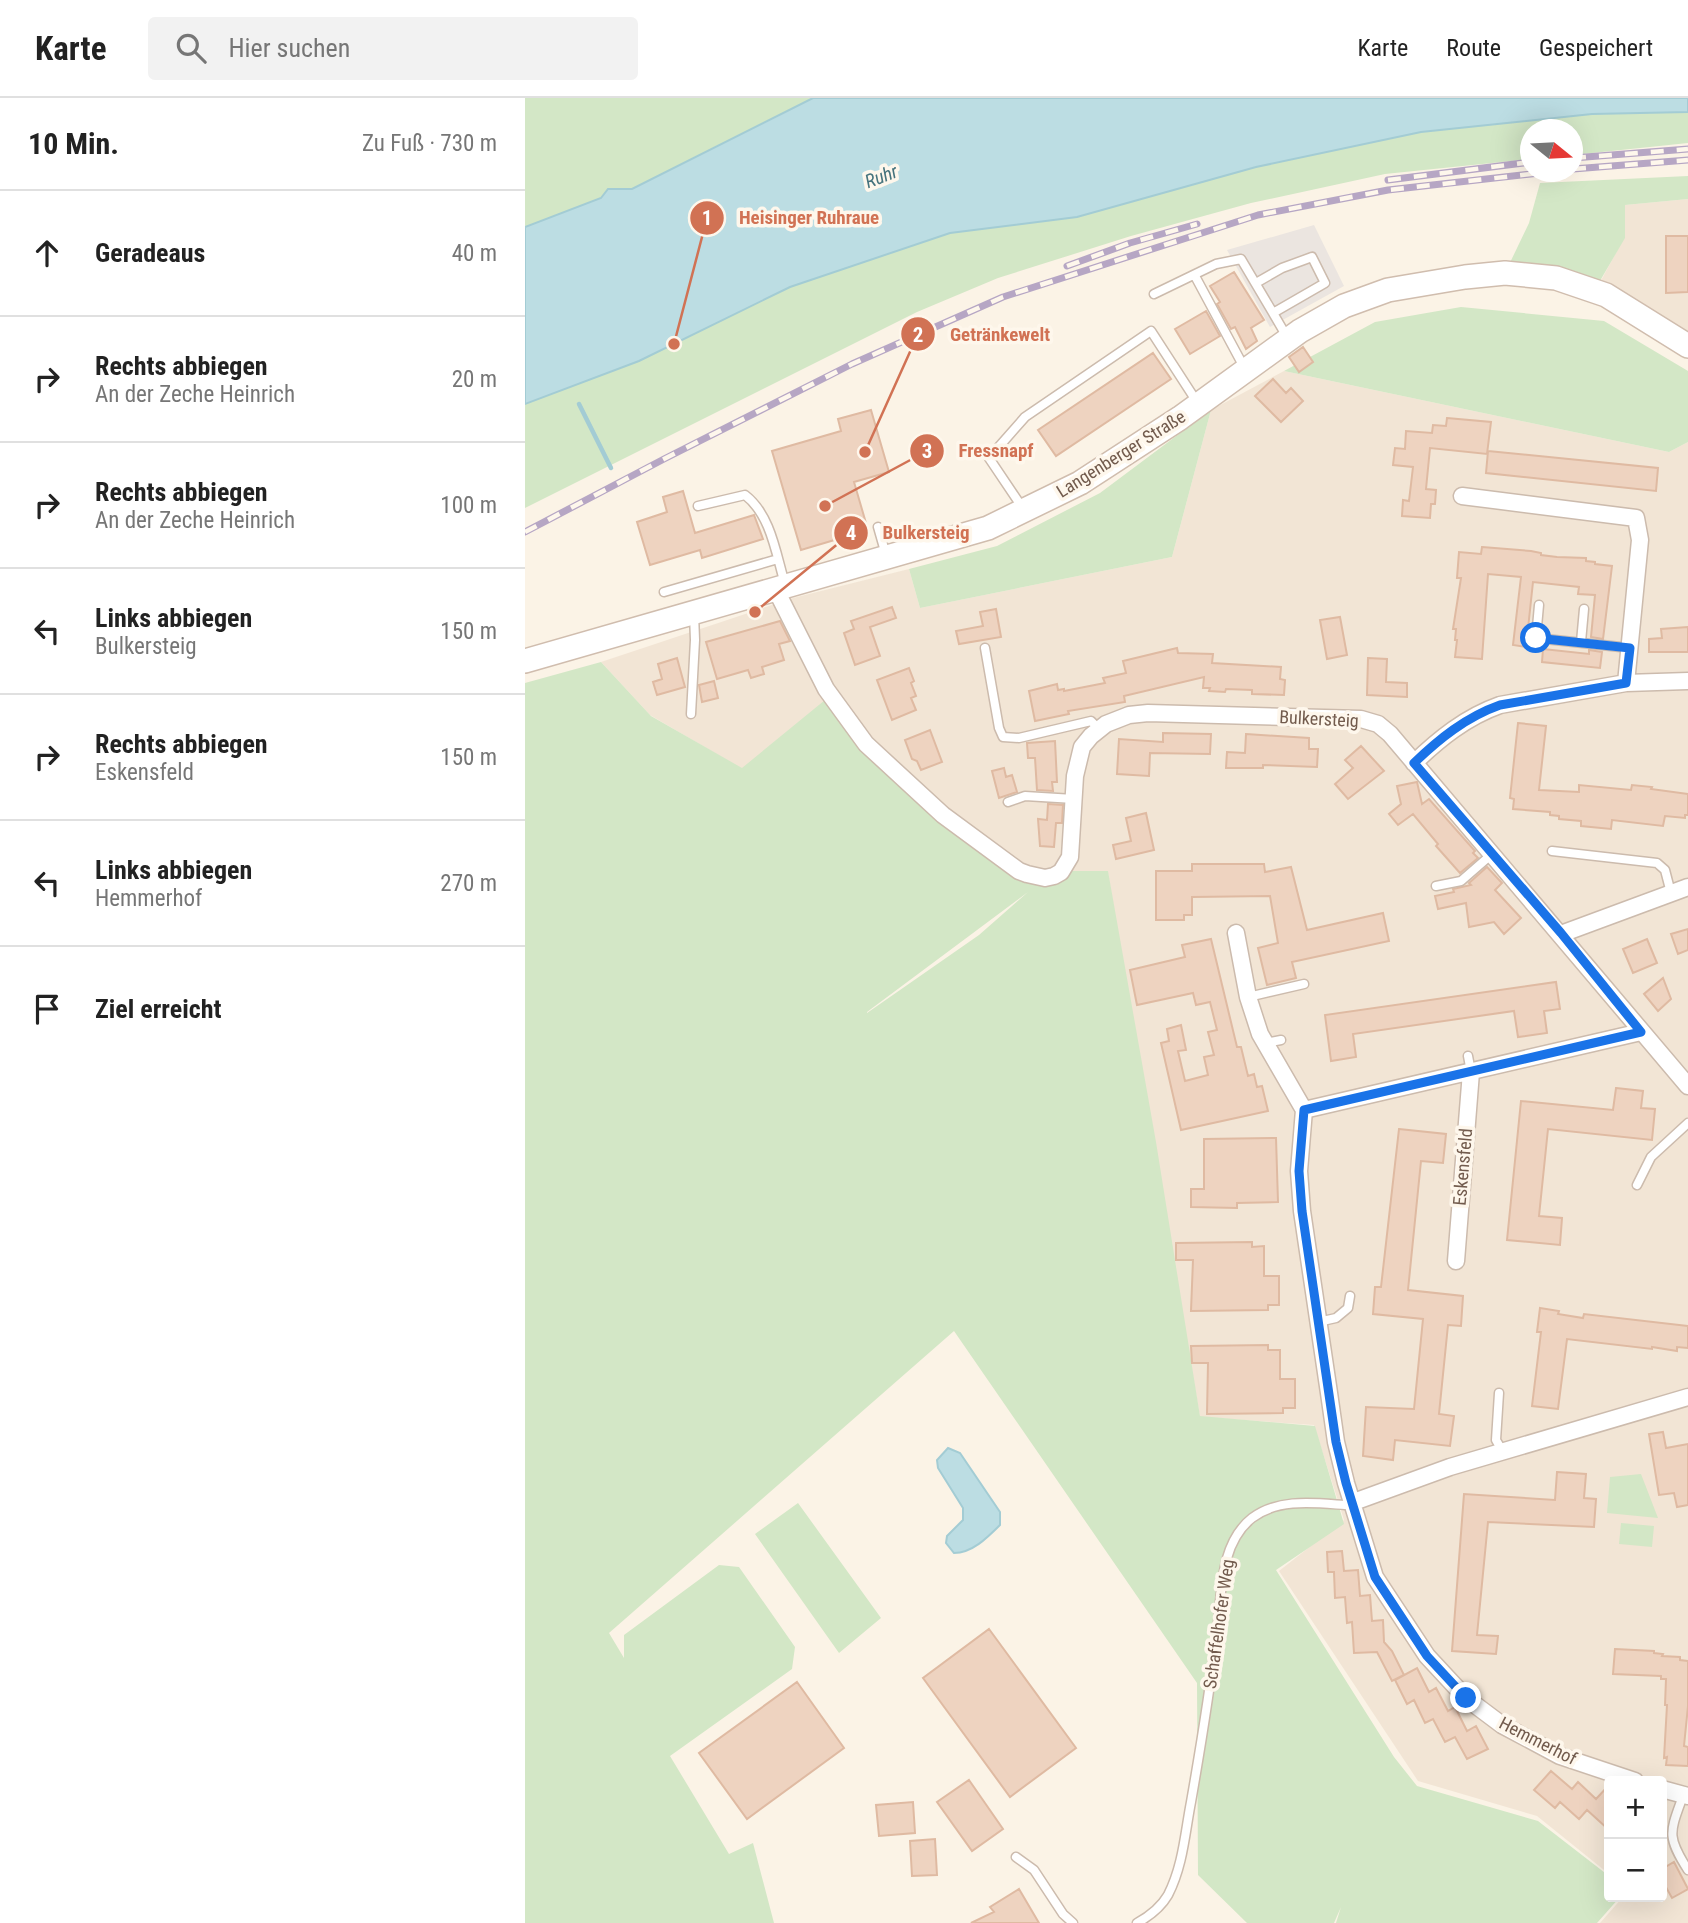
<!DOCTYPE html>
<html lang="de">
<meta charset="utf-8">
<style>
:root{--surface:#fff;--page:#f2f2f2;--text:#222;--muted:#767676;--line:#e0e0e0}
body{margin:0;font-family:"Roboto Condensed",sans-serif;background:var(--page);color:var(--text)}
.controls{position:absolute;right:21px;bottom:21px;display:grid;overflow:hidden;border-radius:7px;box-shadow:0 7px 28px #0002}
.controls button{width:63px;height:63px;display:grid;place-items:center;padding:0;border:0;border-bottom:2px solid var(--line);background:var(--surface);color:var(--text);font:35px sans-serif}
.compass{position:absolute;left:995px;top:21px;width:63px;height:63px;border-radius:50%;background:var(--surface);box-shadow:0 7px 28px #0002;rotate:108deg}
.stop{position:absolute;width:21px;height:21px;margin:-16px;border:5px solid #1a73e8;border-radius:50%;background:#fff}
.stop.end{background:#1a73e8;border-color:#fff;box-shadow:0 2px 7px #0008}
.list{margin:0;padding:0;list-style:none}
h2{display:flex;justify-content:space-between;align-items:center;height:91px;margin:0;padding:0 28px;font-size:30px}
h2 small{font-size:23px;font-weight:400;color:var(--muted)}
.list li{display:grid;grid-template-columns:46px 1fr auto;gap:21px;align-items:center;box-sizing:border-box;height:126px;padding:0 28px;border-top:2px solid var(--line)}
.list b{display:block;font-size:26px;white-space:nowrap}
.list p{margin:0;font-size:23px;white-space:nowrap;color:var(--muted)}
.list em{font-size:23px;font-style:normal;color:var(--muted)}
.icon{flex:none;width:38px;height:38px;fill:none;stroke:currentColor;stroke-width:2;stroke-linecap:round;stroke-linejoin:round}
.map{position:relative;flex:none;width:1163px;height:1825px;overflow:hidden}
header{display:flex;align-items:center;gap:42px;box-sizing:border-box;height:98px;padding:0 35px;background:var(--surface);border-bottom:2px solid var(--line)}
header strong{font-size:33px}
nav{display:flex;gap:38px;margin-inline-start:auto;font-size:24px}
.search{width:490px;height:63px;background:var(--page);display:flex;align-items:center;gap:18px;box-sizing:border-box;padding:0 24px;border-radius:7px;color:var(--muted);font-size:26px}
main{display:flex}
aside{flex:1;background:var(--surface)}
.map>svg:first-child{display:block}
.residential{fill:#f2e5d5}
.industrial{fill:#ebe5e0}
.green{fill:#d3e7c6;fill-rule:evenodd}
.water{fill:#bcdde3;stroke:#a3ccd4;stroke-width:2}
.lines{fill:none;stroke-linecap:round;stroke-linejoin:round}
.stream{stroke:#a3ccd4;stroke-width:4.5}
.building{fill:#eed3c0;stroke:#dfbaa2;stroke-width:2}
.lane-casing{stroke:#ccbbad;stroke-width:11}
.street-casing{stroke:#ccbbad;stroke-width:19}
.secondary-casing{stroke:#d0bdae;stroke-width:26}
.lane{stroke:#fff;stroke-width:8}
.street{stroke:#fff;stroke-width:16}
.secondary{stroke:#fff;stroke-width:23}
.rail-casing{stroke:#b6a6c4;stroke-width:7}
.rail{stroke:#fef7ec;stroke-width:4.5;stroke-dasharray:13;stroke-linecap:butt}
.route{stroke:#1a73e8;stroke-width:9}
.labels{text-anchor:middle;stroke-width:7;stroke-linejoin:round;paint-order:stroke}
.street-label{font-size:18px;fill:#725b4d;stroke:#fef7ec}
.water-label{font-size:19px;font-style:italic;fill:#45737d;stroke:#fef7ec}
.leader{fill:none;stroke:#d17254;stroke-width:2.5}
.callout-dot{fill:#d17254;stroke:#fef7ec;stroke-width:2.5}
.mark-label{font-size:21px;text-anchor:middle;font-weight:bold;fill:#fff}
.callout-label{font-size:19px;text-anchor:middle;font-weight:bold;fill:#d17254;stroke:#fef7ec;stroke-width:7;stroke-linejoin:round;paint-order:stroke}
</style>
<header>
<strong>Karte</strong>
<div class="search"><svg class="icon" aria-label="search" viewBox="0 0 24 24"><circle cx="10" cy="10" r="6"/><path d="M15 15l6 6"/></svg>Hier suchen</div>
<nav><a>Karte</a><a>Route</a><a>Gespeichert</a></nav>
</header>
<main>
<aside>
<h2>10 Min.<small>Zu Fuß · 730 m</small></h2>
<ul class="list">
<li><svg class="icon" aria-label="ahead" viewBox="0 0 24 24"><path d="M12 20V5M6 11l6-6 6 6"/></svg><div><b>Geradeaus</b></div><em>40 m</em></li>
<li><svg class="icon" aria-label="right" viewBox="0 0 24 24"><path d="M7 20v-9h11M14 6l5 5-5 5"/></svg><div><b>Rechts abbiegen</b><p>An der Zeche Heinrich</p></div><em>20 m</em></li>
<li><svg class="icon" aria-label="right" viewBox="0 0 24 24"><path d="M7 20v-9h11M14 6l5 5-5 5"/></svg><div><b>Rechts abbiegen</b><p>An der Zeche Heinrich</p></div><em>100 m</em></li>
<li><svg class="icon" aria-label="left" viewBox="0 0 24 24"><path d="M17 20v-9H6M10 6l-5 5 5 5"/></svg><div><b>Links abbiegen</b><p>Bulkersteig</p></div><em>150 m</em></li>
<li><svg class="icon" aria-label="right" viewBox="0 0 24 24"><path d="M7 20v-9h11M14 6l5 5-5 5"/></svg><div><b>Rechts abbiegen</b><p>Eskensfeld</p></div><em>150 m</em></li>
<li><svg class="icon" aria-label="left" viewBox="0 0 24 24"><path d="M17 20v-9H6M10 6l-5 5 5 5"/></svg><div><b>Links abbiegen</b><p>Hemmerhof</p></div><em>270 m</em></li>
<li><svg class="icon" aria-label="arrive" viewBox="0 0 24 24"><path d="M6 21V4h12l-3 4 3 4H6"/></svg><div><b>Ziel erreicht</b></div></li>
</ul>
</aside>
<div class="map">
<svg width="1163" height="1825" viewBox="0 0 1163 1825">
<rect width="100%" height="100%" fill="#fbf3e6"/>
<path class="residential" d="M1163,101V237L1073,188L1099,140L1100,107Z
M759,273L1144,354L1163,344V1825H1075L1098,1799H1137V1683H1084V1776L1012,1718L893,1683L754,1473L819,1422L789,1327L675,1319L583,775L520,778L217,671L125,617L76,564L268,500L384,471L395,510L647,459L686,312Z"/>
<path class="industrial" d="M789,127L819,188L745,229L702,152Z"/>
<path class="green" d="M0,0H1163V45L1048,57V32H1006L1005,61L860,76L726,105L606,138L473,180L392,214L0,410Z
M1163,78V101L1100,107V140L1072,188L981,173L1004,125L1015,85Z
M936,209L1079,223L1163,273V344L1144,354L759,273L850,224Z
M686,312L647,459L395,510L384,471L472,448L575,395Z
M76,564L126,618L217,670L300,602L495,777L545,773H583L631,1044L675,1318L790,1328L819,1426L751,1472L869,1659L892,1688L1013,1723L1084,1778V1799H1095L1072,1825H811L816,1809L809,1825H722L673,1777L672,1585L429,1233L84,1535L99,1560V1537L194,1467L214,1469L270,1549L267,1571L145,1658L204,1756L228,1745L249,1825H0V585ZM503,794L454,837L342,915V914Z
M1116,1376L1133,1420L1082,1415L1085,1379Z
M273,1405L356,1520L314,1555L230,1436Z
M1096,1425L1129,1428L1127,1449L1094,1446Z"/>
<path class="water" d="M288,0H1163V14L1067,16L896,34L731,69L552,119L425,135L265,189L114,263L0,306V129L76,100L83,91H107Z
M423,1350L435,1355L475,1414V1427C462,1440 447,1455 429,1455L421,1445L422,1438L438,1422V1410L413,1370L412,1362Z"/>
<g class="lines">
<path class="stream" d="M54,306L86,370"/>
</g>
<path class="building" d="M1141,138H1163V194L1141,195Z
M709,174L739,222L726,230L732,243L721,251L710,229L706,231L692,206L695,204L685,188Z
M681,213L695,238L665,256L650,231Z
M778,249L788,264L774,274L764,259Z
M628,255L646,281L531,358L513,332Z
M748,281L761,295L766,290L778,303L756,324L730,298Z
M346,312L364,374L329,384L343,432L276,452L247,353L316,333L313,321Z
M922,320L966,324L962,356L905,350L901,391L911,392L910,406H906L905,420L877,418L878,402L884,403L888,369L868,367L870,350L880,351L881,333L907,335L908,327L921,328Z
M963,353L1133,370L1131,393L961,375Z
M158,393L170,435L229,417L238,441L177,460L175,452L125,467L112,424L142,414L138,399Z
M957,449L1006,453L1016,455V457L1032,459L1061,460V463L1070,464V466L1087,468L1078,541L1066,539L1070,497L1053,496L1054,489L1008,484L1001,549L988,547L996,479L963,476L957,561L930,559L932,542H930L931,531H928L936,480H932L934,454L956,456Z
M367,509L371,520L345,529L355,558L330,567L319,535L329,531L326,523Z
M471,511L476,539L434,546L431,533L458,528L455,514Z
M815,519L822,557L802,561L795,522Z
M255,523L265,543L254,546L259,562L237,569L239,576L226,580L223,572L192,581L181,544Z
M1163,529V554H1124V541L1137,540L1136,531Z
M652,550L653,555L688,556L687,565L756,569L755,581L760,582L759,597L727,596V592L701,591L700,594L684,593L685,590H678L679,579L599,598L600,604L543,613L544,616L510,623L504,593L532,586L533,592L539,591V593L580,585L578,580L601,575L598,563Z
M1018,551L1064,556V552L1077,554L1075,570L1017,564Z
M152,560L160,589L132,597L128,584L137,581L133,566Z
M843,560L862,561L861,584L882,585V599L842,597Z
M384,570L389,583L386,585L391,598L386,600L391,612L367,622L352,582Z
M189,583L193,600L177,604L174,587Z
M993,625L1021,628L1014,692L1054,694V687L1106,692L1107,687L1127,689L1126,691L1163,696V717H1160V720L1140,718L1138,728L1087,722L1086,731L1056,728V723L1034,721V718L1025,717V714L988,711L989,701L985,700Z
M405,632L417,664L396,672L392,663L387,661L380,642Z
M638,635L686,636L685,656L625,655L624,678L592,676L594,641L638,644Z
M721,636L784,640V651H793L792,669L738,667V670H701L702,654L720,655Z
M530,643L532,684H527L528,693L512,692L510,660H503L502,645Z
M836,648L859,673L823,701L810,686L828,670L820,662Z
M479,670L481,679L487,677L492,694L474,700L467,673Z
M892,684L897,706L904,701L950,753L948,755L953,760L935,775L911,748L913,746L888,716L873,727L864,716L876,706L872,688Z
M523,706L538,707L537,725H531L529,749L515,748L513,721L522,722Z
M621,715L629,752L591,761L588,747L606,743L601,720Z
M667,766H739L740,774L766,769L782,832L858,815L864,843L767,864L771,880L742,887L733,850L753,845L745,798L667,799V817H659V822H631V773H667Z
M962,769L977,785L970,792L996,820L979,836L969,824L944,829L941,805L913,811L910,798L929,794L928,791L946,787L944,785Z
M1163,831V852L1153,856L1146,836Z
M686,841L712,949H716L723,978L729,976L732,989L737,988L743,1013L656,1032L636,945L644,943L642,931L656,927L661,952L653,953L660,983L683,977L679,959L689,957L683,934L692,932L685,904L671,907L668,895L612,907L605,872L660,859L657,847Z
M1122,841L1132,865L1108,875L1098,851Z
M1138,880L1146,901L1133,913L1119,896Z
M1031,884L1035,911L1019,913L1022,935L993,939L989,913L828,936L831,959L806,963L800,917Z
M1091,990L1118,993L1116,1010L1130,1011L1127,1042L1023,1031L1014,1118L1037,1120L1035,1147L982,1142L996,1003L1088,1012Z
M874,1031L921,1036L918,1065L896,1063L883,1192L938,1198L936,1228L923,1227L914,1316L929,1318L925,1348L870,1342L868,1362L838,1358L841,1309L889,1311L898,1221L848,1216L850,1189H856Z
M751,1040L753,1104L712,1105V1110L666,1109V1091H679V1041Z
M727,1144V1149L739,1148V1178H754V1207H743V1212L666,1213L668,1162H651V1145Z
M1015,1210L1034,1213L1033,1216L1058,1220L1059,1216L1163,1228V1250L1152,1249V1253L1127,1249V1251L1042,1241L1033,1311L1007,1308L1016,1234H1012Z
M743,1247V1252H755V1281H770V1310H758V1315L682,1316L683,1265H667L666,1248Z
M1138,1334L1141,1350L1163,1346V1407L1152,1409L1149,1395L1134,1397L1124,1336Z
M1032,1374L1061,1376L1059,1400L1071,1401L1069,1429L963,1424L952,1537L973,1538L971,1556L927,1553L939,1396L1030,1402Z
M817,1453L819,1473L833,1472L835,1498L845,1497L847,1523L858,1522L859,1544L867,1553L879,1577L867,1583L852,1554L829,1555L827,1524L822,1525L820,1499L810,1500L809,1474H803L802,1454Z
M464,1531L551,1650L485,1699L398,1580Z
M1090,1551L1129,1553V1555L1138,1556L1137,1558L1155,1559V1562L1163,1563V1608L1159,1648L1163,1649V1668L1141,1667L1142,1659L1139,1660L1142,1607H1140L1141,1581H1136V1578L1088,1576Z
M892,1570L904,1594L911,1590L923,1613L930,1609L942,1633L951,1628L963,1651L942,1661L930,1639L920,1644L908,1621L900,1625L889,1602L882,1606L870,1582Z
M272,1584L319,1650L222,1721L174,1655Z
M1026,1673L1047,1691L1053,1684L1071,1701L1084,1687V1732L1062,1712L1054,1721L1035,1704L1030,1710L1009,1692Z
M444,1682L478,1731L447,1753L412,1704Z
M388,1704L390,1735L354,1738L351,1707Z
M410,1741L412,1777L387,1778L385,1743Z
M1149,1764L1163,1791L1147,1800L1137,1782V1771Z
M494,1791L514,1825H446L469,1814L465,1809Z"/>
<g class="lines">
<g class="lane-casing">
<path id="lane" d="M670,178L720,271
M731,185L757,170L787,159L800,185L748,215L762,239
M629,196L691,166L716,161L748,215
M173,408L220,397C246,417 251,456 260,486
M497,409L464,360L500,319L626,233L672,304
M353,429L361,457
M139,494L253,461
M1014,507L1011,540L1105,550
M1056,544L1059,511
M460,550L474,630L478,639L494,640L566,623L574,631
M166,616L170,542L169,516
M483,704L500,698L549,701
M1027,753L1132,765L1140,772L1146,795
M911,788L936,783L967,756
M723,899L779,886
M740,945L756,942
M943,958L946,974
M1112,1087L1126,1059L1163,1025
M793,1224L811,1220L823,1210L825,1198
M974,1295L971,1342L978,1354
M1158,1698C1145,1734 1141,1738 1163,1772
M491,1759L509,1772L538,1816L548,1825
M612,1825C623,1819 636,1809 643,1797C658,1768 660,1735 666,1704C676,1647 685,1591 692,1534C697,1496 694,1446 727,1420C753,1400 790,1405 820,1407L826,1405"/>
</g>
<g class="street-casing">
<path id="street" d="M937,398L1111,420L1115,442L1101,585
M251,492L301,591L341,646L418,717L494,773L502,776L520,780L529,778L536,774L545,759L550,678L557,649L566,638L581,626L604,617L623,615L836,621L853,626L865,636L1163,988
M889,665C914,641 941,619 975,607L1101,585L1163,583
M711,835L723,899L735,936L779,1012L774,1073L777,1113L804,1295L811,1344L821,1385L850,1479L902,1558L941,1600L977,1627L1035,1658L1110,1683
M1036,836L1163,789
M779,1012L1116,934
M931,1163L946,974
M826,1405L925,1369L1163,1299
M1137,1691L1163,1698"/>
</g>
<g class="secondary-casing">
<path id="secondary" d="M0,563L463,430L555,385L655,320L775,233L819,208L863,192L940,179L980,175L1031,180L1081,197L1163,248"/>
</g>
<use href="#lane" class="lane"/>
<use href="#street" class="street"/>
<use href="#secondary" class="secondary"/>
<g class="rail-casing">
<path id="rail" d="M1048,60L1163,51
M1048,71L1163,62
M863,82L1006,64
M542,168L605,145L672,126
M0,434L139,361L327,266L478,199L733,117L863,92L1024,74"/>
</g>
<use href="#rail" class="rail"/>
</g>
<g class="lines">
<path class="route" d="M941,1600L902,1558L850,1479L821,1385L811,1344L777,1113L774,1073L779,1012L1116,934L1036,835L889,665C914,641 941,619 975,607L1101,585L1105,550L1011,540"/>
</g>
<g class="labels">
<g class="street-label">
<text transform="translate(596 356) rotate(-32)" y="6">Langenberger Straße</text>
<text transform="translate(794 621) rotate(3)" y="6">Bulkersteig</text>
<text transform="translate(938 1069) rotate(-85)" y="6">Eskensfeld</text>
<text transform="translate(694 1526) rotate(-82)" y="6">Schaffelhofer Weg</text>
<text transform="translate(1013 1643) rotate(27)" y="6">Hemmerhof</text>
</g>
<g class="water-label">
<text transform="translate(356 78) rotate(-21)" y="7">Ruhr</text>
</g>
</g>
<path class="leader" d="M149 246L182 120M340 354L393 236M300 408L402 353M230 514L326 435"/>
<g class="callout-dot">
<circle cx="149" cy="246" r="7"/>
<circle cx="340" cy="354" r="7"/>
<circle cx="300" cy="408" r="7"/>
<circle cx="230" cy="514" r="7"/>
<circle cx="182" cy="120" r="18"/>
<circle cx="393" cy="236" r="18"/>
<circle cx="402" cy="353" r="18"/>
<circle cx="326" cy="435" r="18"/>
</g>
<g class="mark-label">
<text x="182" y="127">1</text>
<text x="393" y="244">2</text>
<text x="402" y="360">3</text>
<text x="326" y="442">4</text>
</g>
<g class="callout-label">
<text x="284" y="126">Heisinger Ruhraue</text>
<text x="475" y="243">Getränkewelt</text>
<text x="471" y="359">Fressnapf</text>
<text x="401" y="441">Bulkersteig</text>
</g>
</svg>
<div class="controls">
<button>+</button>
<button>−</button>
</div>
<svg class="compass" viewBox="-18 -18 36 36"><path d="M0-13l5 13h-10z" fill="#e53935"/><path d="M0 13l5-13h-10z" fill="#767676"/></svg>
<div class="stop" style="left:1011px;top:540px"></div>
<div class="stop end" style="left:941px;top:1600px"></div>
</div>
</main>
